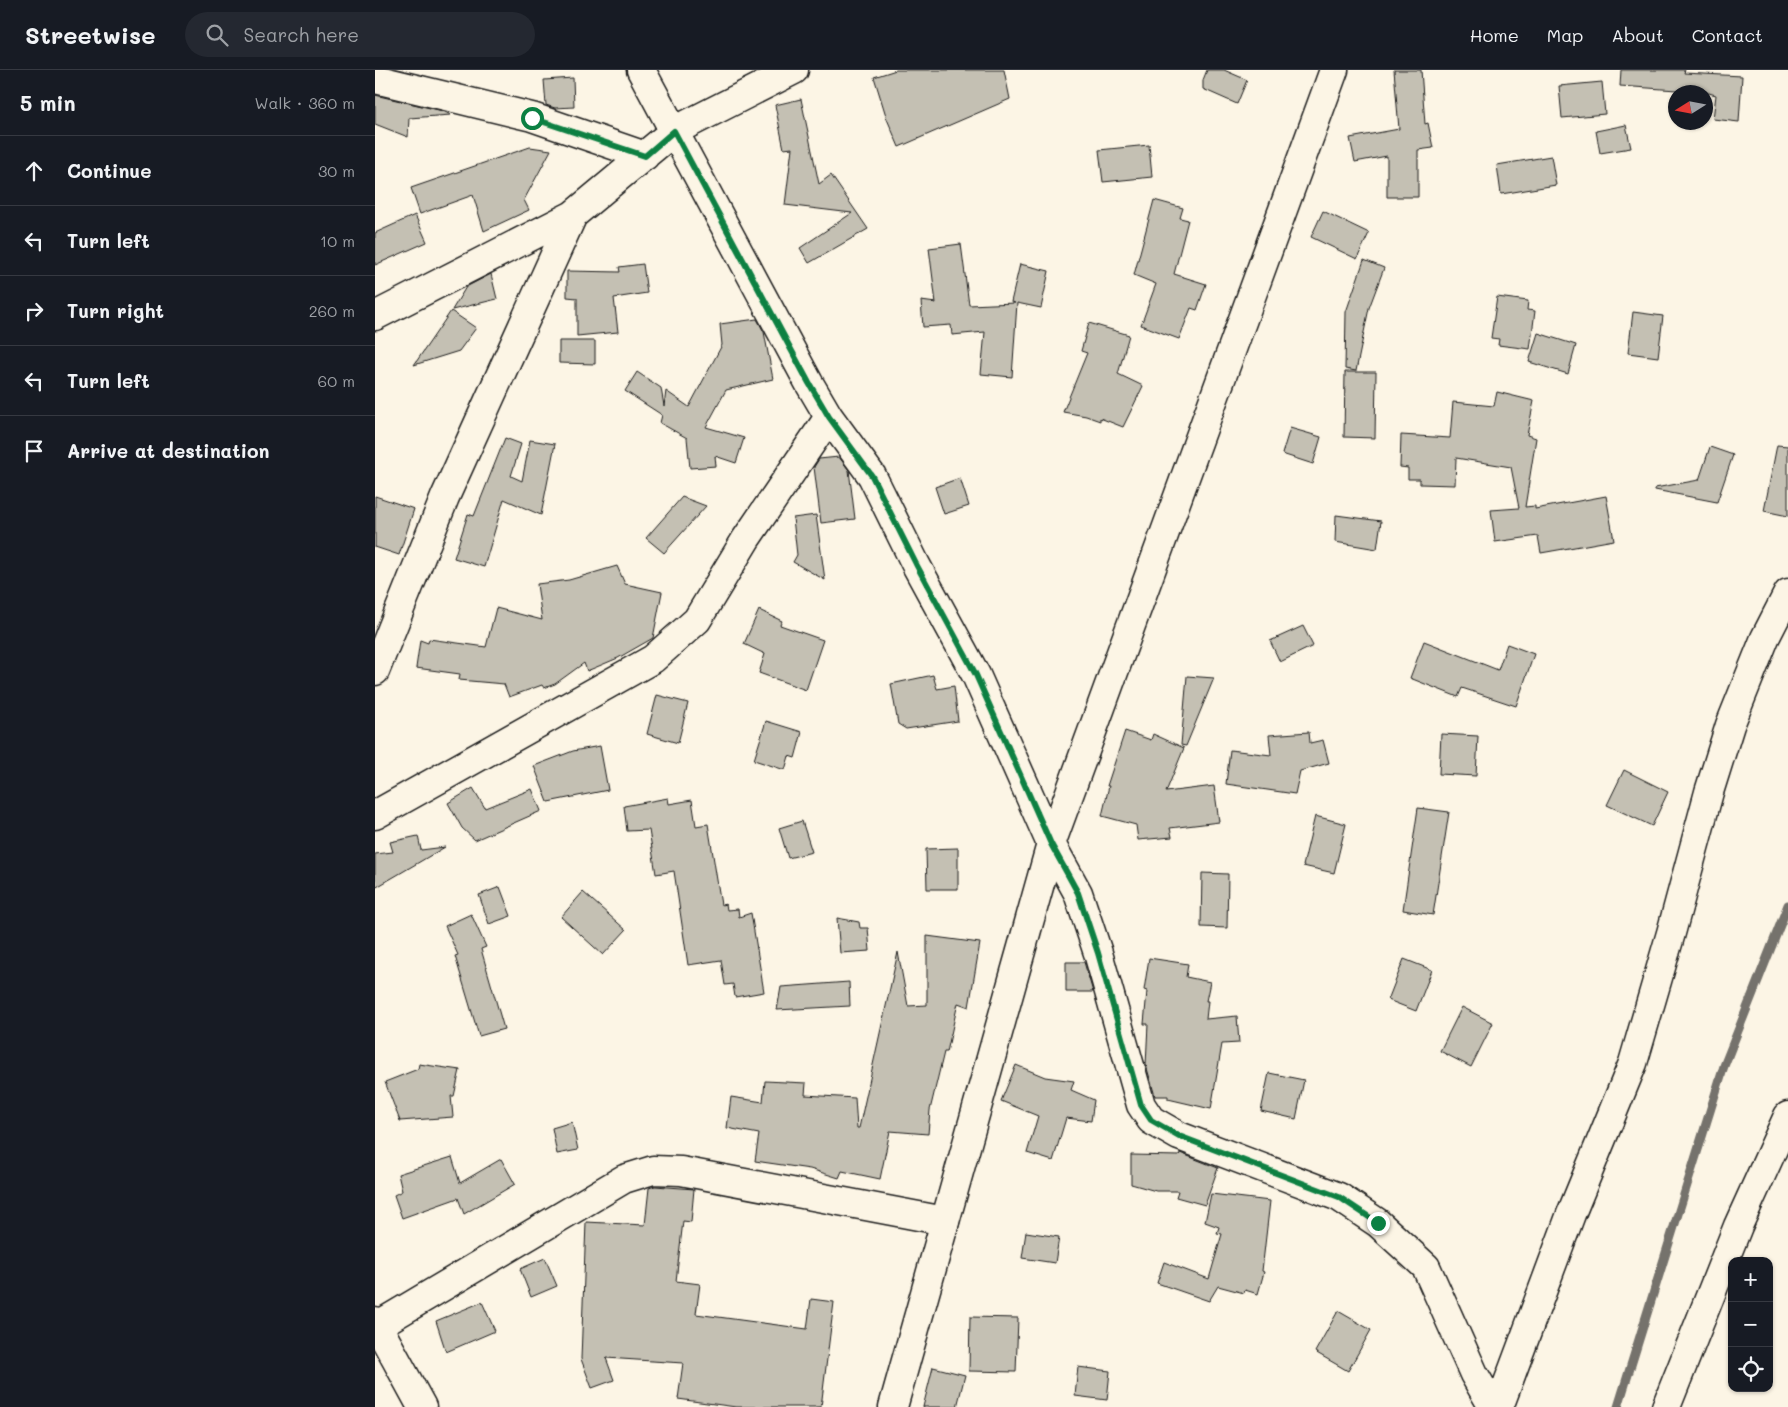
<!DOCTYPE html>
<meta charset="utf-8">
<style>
:root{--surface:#171b24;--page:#242831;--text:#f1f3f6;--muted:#9ea1a6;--line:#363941}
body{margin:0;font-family:Mali,sans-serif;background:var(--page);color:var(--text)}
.controls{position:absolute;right:15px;bottom:15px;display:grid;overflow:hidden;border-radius:10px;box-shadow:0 1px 4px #0004}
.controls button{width:45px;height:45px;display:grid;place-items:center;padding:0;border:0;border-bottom:1px solid var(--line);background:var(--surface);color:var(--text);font:25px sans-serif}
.compass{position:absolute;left:1293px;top:15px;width:45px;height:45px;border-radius:50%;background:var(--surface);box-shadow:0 1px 4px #0004;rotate:259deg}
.stop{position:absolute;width:15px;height:15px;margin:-11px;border:4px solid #0b8043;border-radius:50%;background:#fff}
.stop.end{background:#0b8043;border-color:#fff;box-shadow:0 1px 5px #0008}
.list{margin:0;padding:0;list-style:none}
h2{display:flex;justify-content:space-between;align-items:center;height:65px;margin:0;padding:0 20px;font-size:21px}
h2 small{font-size:16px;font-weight:400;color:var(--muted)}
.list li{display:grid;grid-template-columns:32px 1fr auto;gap:15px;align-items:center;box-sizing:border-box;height:70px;padding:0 20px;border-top:1px solid var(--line)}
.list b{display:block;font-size:19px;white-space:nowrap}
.list em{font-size:16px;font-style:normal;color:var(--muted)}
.icon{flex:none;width:28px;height:28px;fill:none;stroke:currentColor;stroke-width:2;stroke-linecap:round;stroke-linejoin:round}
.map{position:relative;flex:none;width:1413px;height:1337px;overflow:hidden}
header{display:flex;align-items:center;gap:30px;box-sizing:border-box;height:70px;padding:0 25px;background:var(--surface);border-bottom:1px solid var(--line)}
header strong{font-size:24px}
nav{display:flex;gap:28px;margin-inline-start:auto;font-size:18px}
.search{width:350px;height:45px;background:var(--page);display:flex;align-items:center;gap:12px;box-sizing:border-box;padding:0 18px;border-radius:28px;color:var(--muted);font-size:19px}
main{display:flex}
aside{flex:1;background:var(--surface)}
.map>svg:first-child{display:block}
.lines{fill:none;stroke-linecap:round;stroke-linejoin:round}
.stream{stroke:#75726c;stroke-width:9}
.building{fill:#c4c0b3;stroke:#1c1c1c}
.minor-casing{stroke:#1c1c1c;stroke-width:31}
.tertiary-casing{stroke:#1c1c1c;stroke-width:31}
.minor{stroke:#fcf5e5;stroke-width:28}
.tertiary{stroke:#fcf5e5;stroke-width:28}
.route{stroke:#0b8043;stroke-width:6}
</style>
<header>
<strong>Streetwise</strong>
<div class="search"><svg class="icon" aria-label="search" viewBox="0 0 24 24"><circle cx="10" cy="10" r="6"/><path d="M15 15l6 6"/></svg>Search here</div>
<nav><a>Home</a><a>Map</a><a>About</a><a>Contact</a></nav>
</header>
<main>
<aside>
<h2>5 min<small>Walk · 360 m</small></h2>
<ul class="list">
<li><svg class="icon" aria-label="ahead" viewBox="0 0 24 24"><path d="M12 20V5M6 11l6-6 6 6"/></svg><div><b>Continue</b></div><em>30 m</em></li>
<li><svg class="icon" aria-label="left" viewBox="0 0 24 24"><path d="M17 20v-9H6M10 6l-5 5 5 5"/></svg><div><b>Turn left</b></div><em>10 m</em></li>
<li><svg class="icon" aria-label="right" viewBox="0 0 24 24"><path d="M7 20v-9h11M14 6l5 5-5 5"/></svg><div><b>Turn right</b></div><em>260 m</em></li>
<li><svg class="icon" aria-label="left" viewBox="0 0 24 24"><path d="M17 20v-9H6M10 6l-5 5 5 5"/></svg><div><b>Turn left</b></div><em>60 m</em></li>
<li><svg class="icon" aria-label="arrive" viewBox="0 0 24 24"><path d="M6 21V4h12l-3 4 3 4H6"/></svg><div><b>Arrive at destination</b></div></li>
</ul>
</aside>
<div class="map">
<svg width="1413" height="1337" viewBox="0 0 1413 1337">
<rect width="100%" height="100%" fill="#fcf5e5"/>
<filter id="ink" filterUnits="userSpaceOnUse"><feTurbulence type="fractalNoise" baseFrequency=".02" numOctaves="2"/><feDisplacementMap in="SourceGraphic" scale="10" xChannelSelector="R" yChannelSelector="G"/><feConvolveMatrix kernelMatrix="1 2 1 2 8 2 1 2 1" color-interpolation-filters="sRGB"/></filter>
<g filter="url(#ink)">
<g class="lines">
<path class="stream" d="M1243,1337L1349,996L1413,835"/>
</g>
<path class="building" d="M521,0H629L635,29L524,77L512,49L499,7Z
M832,0H849L872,10L862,34L828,19V10Z
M1019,0H1046L1050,54L1053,53L1058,78L1043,80V127H1012V86L980,92L975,68L1024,59Z
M1246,0H1310L1309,3L1367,6L1364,52L1338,49L1341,25L1330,22L1245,16Z
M198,8L199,37L180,38L171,35L169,10Z
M1227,12L1230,44L1187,48L1184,16Z
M0,25L68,41L76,45L34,48L33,67L0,54Z
M426,29L444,114L456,105L493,159L434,193L425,178L477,143L410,135L417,78L409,79L400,35Z
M1251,55L1256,78L1225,83L1221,61Z
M774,75L777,107L728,112L724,80Z
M155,77L176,80L149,130L154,140L109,161L98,125L45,144L36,118Z
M1176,86L1181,115L1126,124L1122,95Z
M779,130L808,138L805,148L813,150L799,204L831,214L822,240L816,238L804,269L766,255L781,214L759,205Z
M948,141L994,163L982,189L936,167Z
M40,145L52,172L0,195V163Z
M586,174L594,235L640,233L636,232L645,194L674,201L666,238L642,233L637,307L606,304L610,262L577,265L576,255L548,257L546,231L561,233L554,178Z
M989,190L1009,198L994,238L981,301L970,299L971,242Z
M268,194L272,223L239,228L243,262L202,266V228L192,227V201L245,202L244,197Z
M116,204L122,229L77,240L91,217Z
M1122,227L1153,231L1152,240L1160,241L1155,279L1123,275L1124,269L1116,268Z
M76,241L101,258L84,281L39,295Z
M1258,242L1288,246L1283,287L1253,283Z
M382,249L389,262L398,309L351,320L331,357L369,368L361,393L340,386L341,396L315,398L312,368L285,353L287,345L250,321L262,302L286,318L289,336L291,321L314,337L347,275L345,254Z
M714,253L754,265L743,304L768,316L748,357L725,348V351L711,346L688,342L712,283L706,281Z
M1163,263L1201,275L1193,304L1154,292Z
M184,271H220V294L184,293Z
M970,302H1001L1000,368L969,367Z
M1122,322L1159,331L1152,365L1161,368L1150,437L1160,436V439L1231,426L1239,470L1166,483L1163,466L1120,472L1116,440L1144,438L1136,397L1081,388L1080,415L1045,414V409H1033V398L1025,397L1026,365L1075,368L1078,332L1119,336Z
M915,358L946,367L938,394L907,384Z
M130,368L146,374L136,406L147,411L155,370L180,374L166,445L129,429L109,497L79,488L93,444L99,446Z
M1402,375L1413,376V446L1389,441Z
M1335,377L1358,385L1342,432L1280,420V418L1324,410Z
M464,387L474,400L480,449L446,453L439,397L444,389Z
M585,408L594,436L569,444L560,417Z
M0,426L39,439L24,485L0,477Z
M307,427L331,436L289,483L271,468Z
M441,445L450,510L418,492L422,485L418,448Z
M961,445L1006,451L1002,479L960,472Z
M242,496L250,514L287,522L278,568L243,588L212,601L209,593L180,614L169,618L167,615L134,627L129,614L84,610L85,604L41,598L45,570L53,573L54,569L111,577L121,538L167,550L162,514L194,510Z
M384,540L407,551L405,555L448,570L431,620L384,603L390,584L369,574Z
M928,556L938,576L905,592L895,571Z
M1049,571L1123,600L1132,574L1159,584L1141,636L1087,618L1083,627L1035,608Z
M558,605L562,619L579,616L583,651L531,659L523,654L516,614Z
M812,606L839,608L811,676L806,675Z
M282,625L313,633L303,673L272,664Z
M391,651L427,662L420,688L414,686L410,700L379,690Z
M750,661L776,670L778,664L809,678L791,722L839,716L844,752L795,758L797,767L763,770L761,755L727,746L734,716H732Z
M934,662L935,673L948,670L954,693L925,701L920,724L851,714L855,680L896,685L894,665Z
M1066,664L1103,666L1101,706L1064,704Z
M225,676L233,720L173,732L159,696L198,681Z
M1249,700L1293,722L1277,756L1232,735Z
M98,718L110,738L157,719L166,741L100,770L87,758L73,733Z
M293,728L294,734L317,730L321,756L333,754L346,835L351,834L352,840L363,839L364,847L376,843L389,922L360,927L358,914L350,915L346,890L313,895L299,801L281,804L274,760L252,761L249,736Z
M1043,738L1074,742L1058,845L1028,840Z
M940,746L971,754L959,803L928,796Z
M427,751L437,782L413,788L404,758Z
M43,766L46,780L70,777L0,818V784L18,782L15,772Z
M583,778V819H552L551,779Z
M827,803L853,804L852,858L826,857Z
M125,817L136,846L114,854L104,825Z
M208,822L251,860L228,885L186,847Z
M96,844L111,877L106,879L129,959L104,966L80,886L83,885L70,856Z
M462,848L484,852L485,858H493L495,881L465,883Z
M552,866L605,873L594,937L583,933L572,982H569L555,1040L553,1064L515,1061L505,1109L467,1101L464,1108L435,1099L380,1091L384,1064L352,1058L356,1027L388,1032L390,1011L431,1013L430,1025L480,1028L482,1058H484L523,882L533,936L552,935Z
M774,888L813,894L811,907L835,912L831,931H833L831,949L862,946L864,973L847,974L836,1039L793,1029V1026H780L771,995L773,954H769L772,921L769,920Z
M1029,889L1057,900L1041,941L1013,930Z
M691,892H709L718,922H691Z
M474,912L475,936L402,940L406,917Z
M1087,937L1118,953L1096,997L1065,981Z
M44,994L85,1000L79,1026H76L78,1047L25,1051L10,1012L43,999Z
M641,995L670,1007L699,1011L696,1020L719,1030L716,1051L691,1048L678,1091L652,1083L663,1046L626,1031Z
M894,1003L929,1010L921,1049L886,1041Z
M197,1052L203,1080L182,1084L177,1058Z
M805,1083L843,1098L830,1135L801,1127L803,1121H781L756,1114V1085L804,1086Z
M77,1087L85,1113L126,1089L140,1114L89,1144L83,1128L27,1148L19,1125L27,1121L23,1104Z
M280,1116L319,1119L316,1152L308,1151L301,1211L325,1214L321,1244L432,1259L436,1229L459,1232L446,1337H361L303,1329L308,1293L231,1288L239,1310L217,1318L206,1289L211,1152L270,1155L274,1118Z
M836,1124L895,1131L887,1201L889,1202L883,1224L870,1220L869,1223L843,1216L834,1231L782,1213L789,1192L834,1209L847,1164L842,1163L844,1157L830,1152Z
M651,1162L684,1167L680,1193L647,1188Z
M170,1188L182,1216L156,1227L145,1199Z
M107,1232L120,1261L71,1282L61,1251Z
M963,1241L996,1260L973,1301L940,1282Z
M595,1247L643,1248L641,1302L594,1301Z
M558,1297L590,1305L582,1337H548Z
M703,1297L735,1301L732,1330L700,1326Z"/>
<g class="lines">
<g class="minor-casing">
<path id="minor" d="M266,0L434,313L454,347L497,406L541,495L601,605L676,774L703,823L723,883L766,1035L776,1050L804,1066L964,1127L1003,1153L1051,1197L1099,1304L1118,1337
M0,9L157,47L270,86
M0,246L198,145L299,61L419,0
M0,601L70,427L198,145
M0,745L278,589L322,550L371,469L454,347
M0,1251L47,1337
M0,1257L249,1109L278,1100L306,1101L570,1151
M1124,1337L1196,1144L1258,993L1296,863L1334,722L1355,655L1390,568L1413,523
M1291,1337L1363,1156L1413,1046"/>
</g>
<g class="tertiary-casing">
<path id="tertiary" d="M518,1337L676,774L959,0"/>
</g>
<use href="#minor" class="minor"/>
<use href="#tertiary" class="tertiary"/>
</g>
</g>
<g class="lines" filter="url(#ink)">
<path class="route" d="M157,48L270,86L299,61L434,313L454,347L497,406L541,494L601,605L676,774L703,823L723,883L766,1035L776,1050L804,1066L964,1127L1003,1153"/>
</g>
</svg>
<div class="controls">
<button>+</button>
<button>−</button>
<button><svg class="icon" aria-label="locate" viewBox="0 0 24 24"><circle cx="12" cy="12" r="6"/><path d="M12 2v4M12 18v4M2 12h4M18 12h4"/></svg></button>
</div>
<svg class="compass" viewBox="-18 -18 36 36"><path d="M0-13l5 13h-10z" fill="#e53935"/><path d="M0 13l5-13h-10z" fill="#9ea1a6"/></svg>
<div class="stop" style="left:157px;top:48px"></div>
<div class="stop end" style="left:1003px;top:1153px"></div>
</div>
</main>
